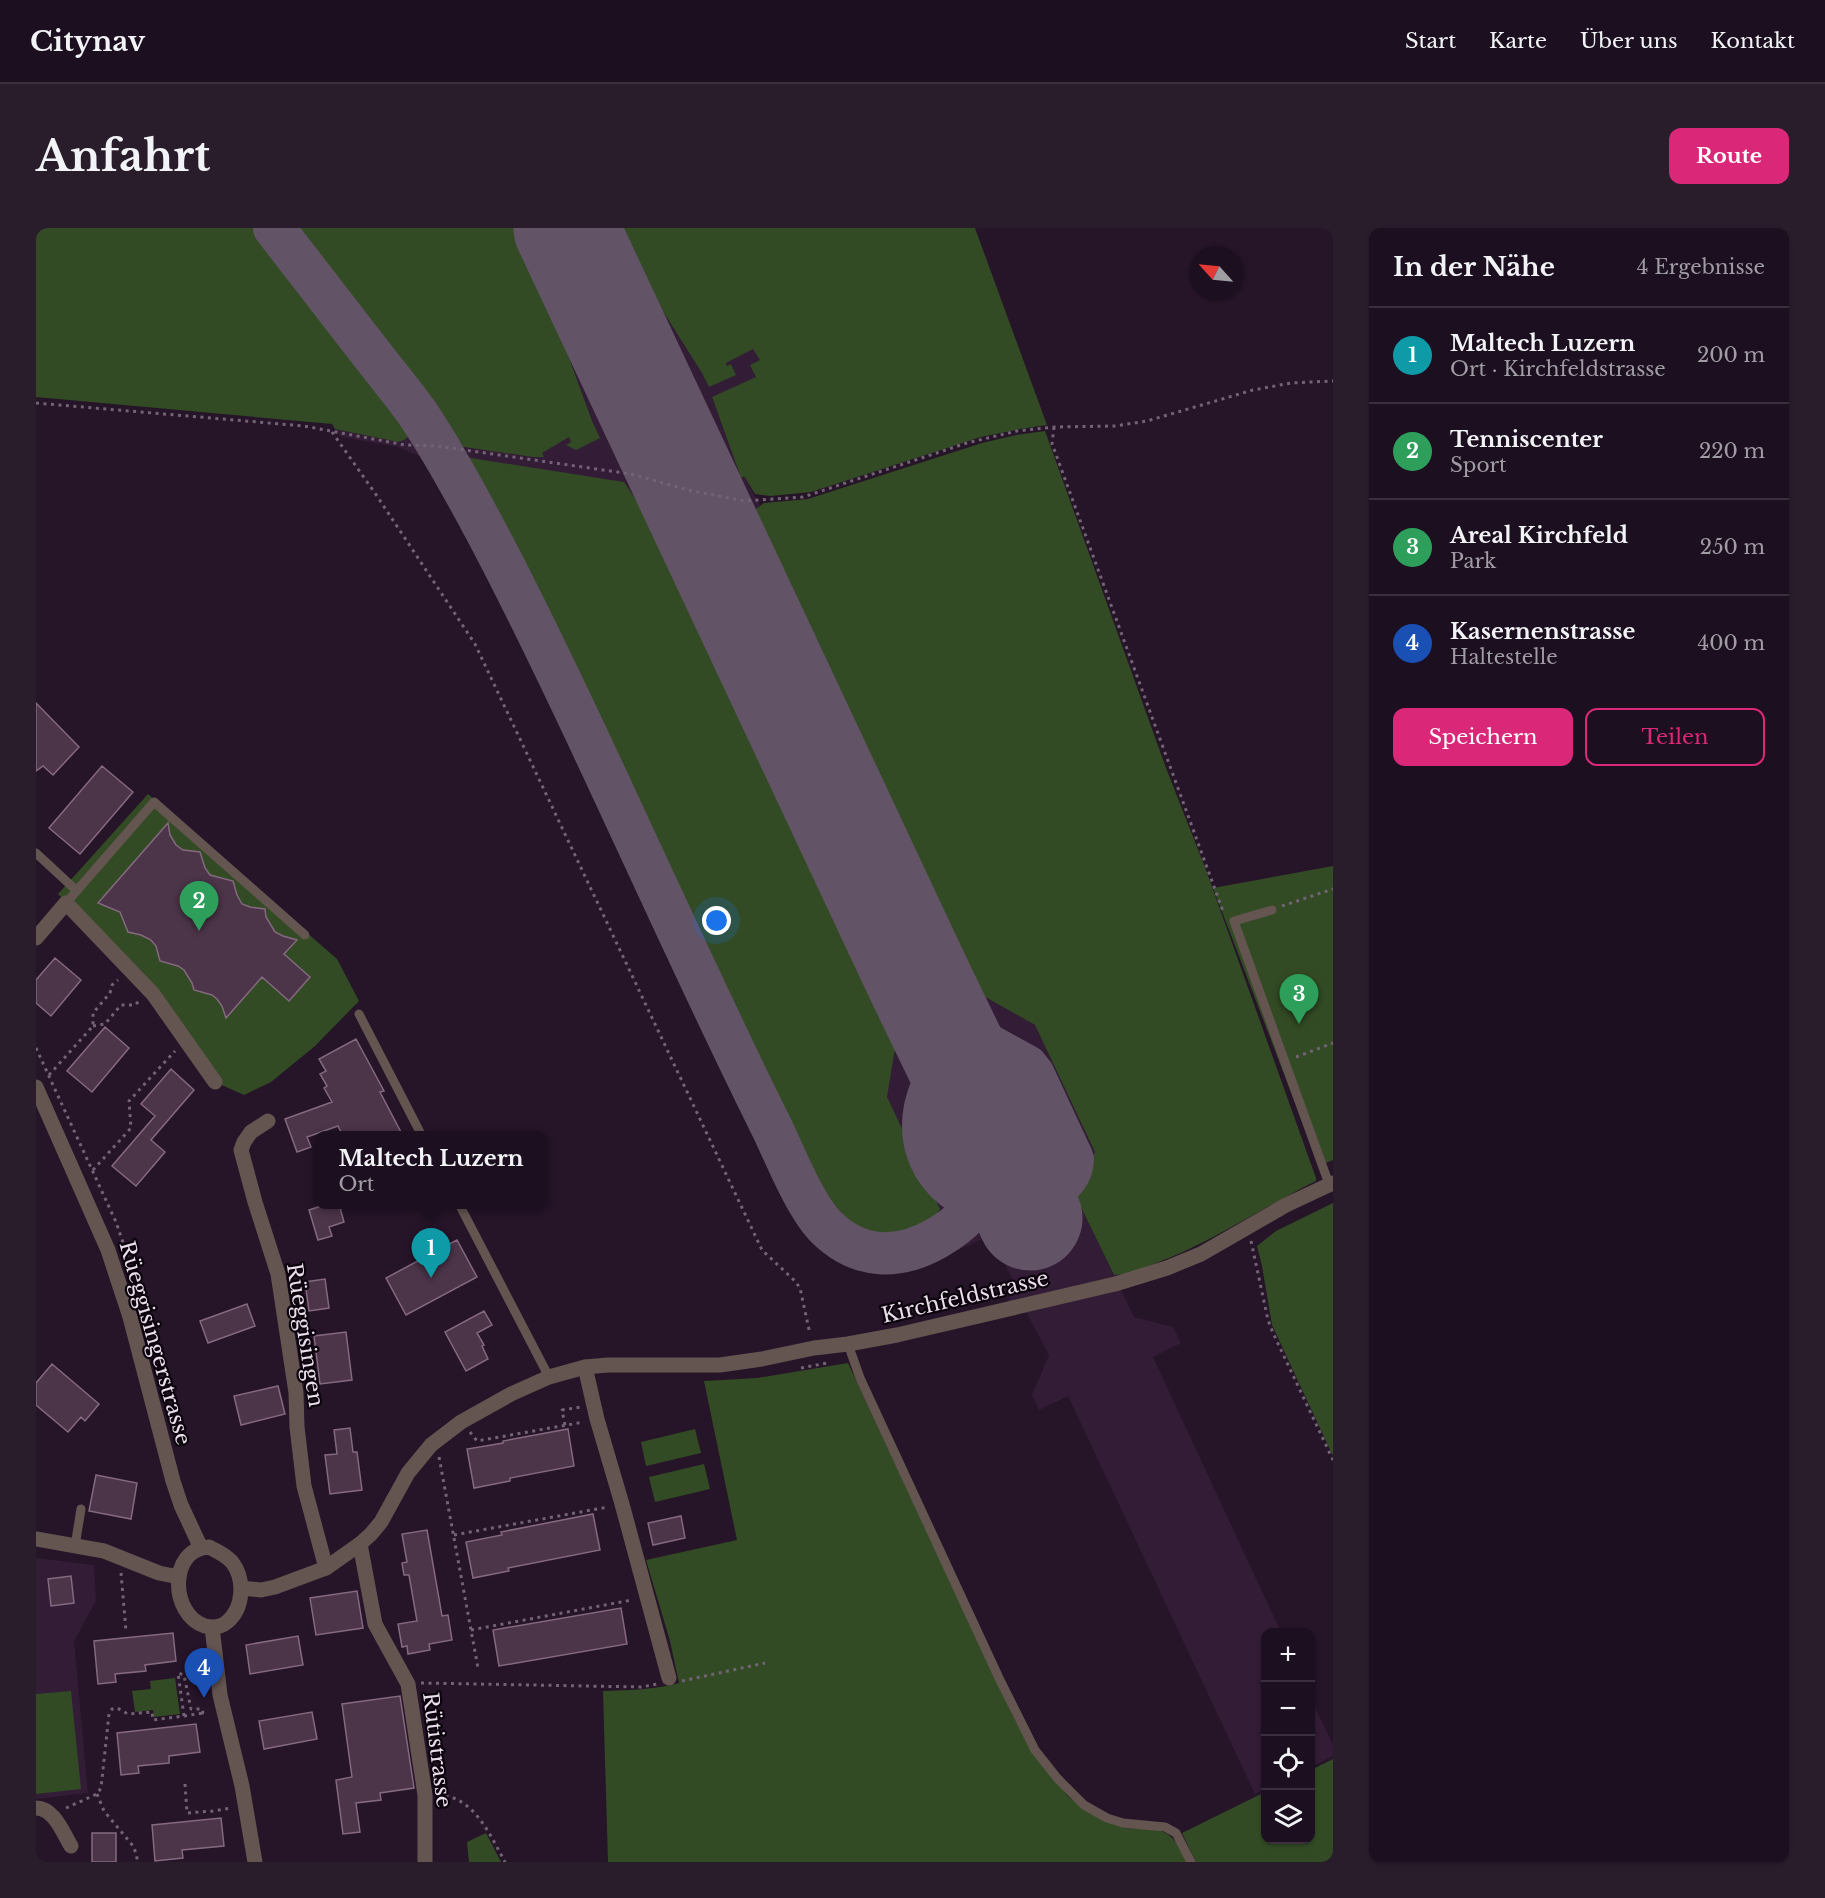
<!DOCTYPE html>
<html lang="de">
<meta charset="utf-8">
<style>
:root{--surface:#1c0f1f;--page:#291d2c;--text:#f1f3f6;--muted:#a09ca4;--line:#3a2f3d;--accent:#db2777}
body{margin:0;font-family:"Libre Baskerville",serif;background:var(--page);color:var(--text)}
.controls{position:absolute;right:18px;bottom:18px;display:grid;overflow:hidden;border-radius:12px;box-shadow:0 2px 4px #0004}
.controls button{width:54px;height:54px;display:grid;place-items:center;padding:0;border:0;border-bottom:2px solid var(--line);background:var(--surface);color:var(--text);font:30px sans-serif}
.compass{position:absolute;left:1153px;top:18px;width:54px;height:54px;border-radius:50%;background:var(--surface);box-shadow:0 2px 4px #0004;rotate:297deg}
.you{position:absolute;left:681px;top:693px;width:21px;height:21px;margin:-15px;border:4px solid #fff;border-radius:50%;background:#1a73e8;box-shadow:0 0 0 9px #1a73e833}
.badge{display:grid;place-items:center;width:39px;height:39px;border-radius:50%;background:var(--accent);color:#fff;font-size:20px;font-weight:700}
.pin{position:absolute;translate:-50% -50px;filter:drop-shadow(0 2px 3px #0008)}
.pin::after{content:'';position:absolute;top:32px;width:21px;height:18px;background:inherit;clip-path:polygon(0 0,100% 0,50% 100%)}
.popup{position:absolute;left:278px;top:903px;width:234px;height:78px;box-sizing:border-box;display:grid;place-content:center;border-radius:12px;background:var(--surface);filter:drop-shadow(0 2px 4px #0005);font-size:20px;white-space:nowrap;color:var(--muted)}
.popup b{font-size:22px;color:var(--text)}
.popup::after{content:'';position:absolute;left:50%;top:100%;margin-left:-12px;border:12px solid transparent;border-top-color:var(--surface)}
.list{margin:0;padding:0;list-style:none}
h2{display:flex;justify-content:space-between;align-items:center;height:78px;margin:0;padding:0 24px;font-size:26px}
h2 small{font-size:20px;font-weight:400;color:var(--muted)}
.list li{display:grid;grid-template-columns:39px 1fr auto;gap:18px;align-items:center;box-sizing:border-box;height:96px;padding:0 24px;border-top:2px solid var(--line)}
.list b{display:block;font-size:22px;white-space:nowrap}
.list p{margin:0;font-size:20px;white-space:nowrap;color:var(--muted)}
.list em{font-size:20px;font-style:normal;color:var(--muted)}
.actions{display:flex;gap:12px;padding:18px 24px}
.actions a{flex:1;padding:14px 0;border:2px solid var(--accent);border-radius:12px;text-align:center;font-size:21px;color:var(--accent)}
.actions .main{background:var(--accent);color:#fff}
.icon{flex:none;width:33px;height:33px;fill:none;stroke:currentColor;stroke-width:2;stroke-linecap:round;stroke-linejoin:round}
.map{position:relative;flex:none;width:1297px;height:1634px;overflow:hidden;border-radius:12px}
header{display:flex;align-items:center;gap:36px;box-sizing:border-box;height:84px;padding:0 30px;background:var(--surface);border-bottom:2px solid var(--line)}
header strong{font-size:28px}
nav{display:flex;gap:33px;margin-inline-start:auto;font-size:21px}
.intro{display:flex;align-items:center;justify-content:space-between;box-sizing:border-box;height:144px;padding:0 36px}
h1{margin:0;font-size:42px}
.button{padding:15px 27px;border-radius:12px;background:var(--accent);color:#fff;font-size:21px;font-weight:700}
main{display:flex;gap:36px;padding:0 36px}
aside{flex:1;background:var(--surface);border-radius:12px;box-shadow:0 2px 4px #0004}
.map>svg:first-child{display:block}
.built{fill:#331c36}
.green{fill:#334b24}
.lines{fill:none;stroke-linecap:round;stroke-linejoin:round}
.taxiway{stroke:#635366;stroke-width:42}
.runway{stroke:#635366;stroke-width:105}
.building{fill:#4c3449;stroke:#846980;stroke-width:1.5}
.path{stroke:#726375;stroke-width:3;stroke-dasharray:3 4.5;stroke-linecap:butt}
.service{stroke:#645550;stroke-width:9}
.minor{stroke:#645550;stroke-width:15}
.tertiary{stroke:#645550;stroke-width:15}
.labels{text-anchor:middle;stroke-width:4.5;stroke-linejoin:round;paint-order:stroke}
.street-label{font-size:21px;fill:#eadeec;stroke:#0b040c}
</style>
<header>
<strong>Citynav</strong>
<nav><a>Start</a><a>Karte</a><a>Über uns</a><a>Kontakt</a></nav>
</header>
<div class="intro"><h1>Anfahrt</h1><a class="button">Route</a></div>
<main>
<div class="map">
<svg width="1297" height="1634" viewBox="0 0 1297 1634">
<rect width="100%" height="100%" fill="#261429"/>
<path class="built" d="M225,0H582L607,52L666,145L673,159L695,136L691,138L690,135L718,120L724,132L720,149L676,170L704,247L708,248L724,277L717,284L944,766L999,797L1060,924L1040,969L1098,1089L1137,1099L1145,1115L1117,1129L1245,1404H1230L1229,1561L1219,1566L1032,1168L1003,1182L996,1167L1013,1127L990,1084L977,1087L972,1073L979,1057L955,1007L885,1039L847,1043H833L813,1038L803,1032L782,1015L764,991L758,982L753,960L449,322L399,235L362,219L305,209L299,201L362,214L379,204L323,126Z
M0,1330L58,1337L60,1373L38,1413L52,1565L0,1571Z
M1274,1469L1297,1517V1528L1275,1539Z"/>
<path class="green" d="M0,0H225L323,126L379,204L368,212L362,214L299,201L296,196L0,169Z
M254,0H479L521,89L525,108L556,193L564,210L540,222L530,217L535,214L533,209L506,225L508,229H497L415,217L389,176Z
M582,0H939L1011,197L984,201L945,209L775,264L735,268L719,266L708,248L705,250L704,247L676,169L720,149L714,137L724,132L717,121L690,135L691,138L695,136L700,147L673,159L666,145L607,52Z
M1009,203L1130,540L1170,642L1280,950V953C1225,980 1175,1015 1118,1036C1105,1041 1092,1046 1078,1047L1040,969L1059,924L999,797L944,766L717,283L728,275L772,271L946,215L980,207Z
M422,228L588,254L619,300L622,303L861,808L851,869L904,981C884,1011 841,1019 810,1000C802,995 796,988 789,981L472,311Z
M112,566L301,731L323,773L279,818L235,854L208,867L179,854L116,766L22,666Z
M1297,638V932L1283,938L1177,660Z
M1297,975V1228L1236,1097L1226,1038L1221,1018L1240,1003Z
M812,1135L979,1492L1030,1566C1048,1584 1064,1589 1088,1597L1090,1600C1127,1602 1134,1598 1151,1634H572L567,1463C593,1462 618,1462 643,1455L634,1413L610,1332L701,1312L668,1153L721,1150Z
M659,1201L665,1225L610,1238L605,1214Z
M668,1236L674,1261L619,1274L613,1249Z
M139,1450L144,1486L118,1489L117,1482L99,1484L96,1463L115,1461L114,1453Z
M35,1463L45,1561L0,1566V1466Z
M1297,1531V1634H1160L1146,1605L1229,1564L1230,1612H1274L1275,1542Z
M450,1605L465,1634H433L431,1614Z"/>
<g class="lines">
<path class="taxiway" d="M238,0C270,41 302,83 334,124C350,145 367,165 382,186C412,231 438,280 463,328C509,417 551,507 593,598C640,699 686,800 736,900C749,927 770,980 791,1000C824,1032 863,1032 901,1010C911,1004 922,997 930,988C959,955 951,919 945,880
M896,781L903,789L911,794L991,838L998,847L1037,931C1037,946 1027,955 1016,963C970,994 906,974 890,920C884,898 887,878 896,858C903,840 914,826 909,806"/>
<path class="runway" d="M530,0L883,752L945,880L994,990"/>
</g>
<path class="building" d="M0,475L43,519L17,547L7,538L0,543Z
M66,538L97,564L44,626L13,600Z
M132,595L134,607L140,617L147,622L164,624L169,640L174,647L197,653L201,667L206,676L214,679L229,681L230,689L239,704L247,708L261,712L248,726L274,749L253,773L226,749L190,790L186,778L181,771L176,767L158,762L156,755L148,742L142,738L124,733L120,718L115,712L105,707L92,704L84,684L62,675Z
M19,730L45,752L15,788L0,775V752Z
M69,799L93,820L56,864L31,843Z
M320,811L348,863L344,864L367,908H307L302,898L271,909L275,919L261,924L249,891L296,874L288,860L291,858L284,846L290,843L283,831Z
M135,841L158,862L115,912L129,924L100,958L76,938L119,888L105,876Z
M291,976H303L308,994L293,999L296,1008L282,1012L273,982Z
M421,1012L441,1049L370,1087L350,1050Z
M289,1051L293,1080L273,1083L269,1054Z
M211,1076L219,1098L172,1115L164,1093Z
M448,1083L456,1097L441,1105L448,1117L446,1118L452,1131L430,1143L409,1104Z
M310,1104L316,1152L284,1156L278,1108Z
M16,1136L63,1176L49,1193L45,1189L32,1204L0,1177V1155Z
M242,1158L249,1186L205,1197L198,1168Z
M314,1200L317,1224H321L326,1262L294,1266L289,1227L301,1226L298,1202Z
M532,1201L538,1238L474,1250V1253L438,1260L431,1221L467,1215V1213Z
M60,1247L101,1255L95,1291L53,1283Z
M557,1286L564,1322L472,1340L473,1343L437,1350L430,1314L466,1307L465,1304Z
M645,1288L649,1310L617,1317L612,1295Z
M391,1302L406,1388L412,1387L416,1412L393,1416L394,1422L372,1426L371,1418L366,1419L362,1396L381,1393L373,1347H368L366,1335L371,1334L366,1306Z
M35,1348L38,1375L15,1378L12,1351Z
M321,1363L327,1400L280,1407L274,1370Z
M585,1380L591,1416L463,1438L457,1402Z
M137,1405L140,1433L109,1437L110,1443L79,1446L80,1454L62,1456L58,1413Z
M262,1408L267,1437L214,1446L210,1417Z
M364,1468L378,1560L344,1565L345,1572L320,1575L324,1604L307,1606L300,1552L316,1549L306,1476Z
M276,1484L281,1511L228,1521L223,1493Z
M160,1496L164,1524L133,1528V1535L102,1538L103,1545L85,1547L81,1505Z
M185,1590L188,1618L146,1622L147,1630L119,1633L116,1597Z
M56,1605H80V1634H56Z"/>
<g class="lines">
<path class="path" d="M0,175L268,198L369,217L401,218L595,246L652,262L708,273L767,269L931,215L981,203L1018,199L1079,198L1111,193L1217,162L1255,155L1297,153
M1018,199L1016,216L1018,221L1188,686
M296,204L341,268L439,416L726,1022L759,1053L764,1060L774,1106
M1246,678L1297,661
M57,798L69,796L85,777H99L104,772
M0,820L80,994L94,1035
M1260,829L1297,815
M13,847L57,798V785L74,765L76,757L82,752
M57,942L95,900L93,873L139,823
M1215,1013L1232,1092L1237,1105L1297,1232
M765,1140L791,1135
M529,1197L526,1182L545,1179
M434,1204L441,1213L548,1194
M403,1229L442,1440
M418,1307L572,1279
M85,1345L90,1403
M435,1402L596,1372
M646,1453L729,1435
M385,1455L605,1459L622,1456
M148,1488L167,1485
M149,1556L151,1585L177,1583L195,1580
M61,1566L68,1583L98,1619L102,1634
M402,1567C438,1568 454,1607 469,1634
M30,1580L61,1566L65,1560L73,1486L76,1481L81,1480L92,1486L116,1484L117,1492L148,1488L142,1445L148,1447L155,1481H166L167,1485H172"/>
<path class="service" d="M0,625L41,663
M30,675L118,574L269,707
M1236,682L1198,693L1293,956
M323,786L386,908
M423,976L513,1149
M812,1116L824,1150L963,1450L999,1522L1022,1551L1048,1577L1071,1590L1087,1595L1129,1599L1140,1605L1155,1634
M39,1318L45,1281"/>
<path class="minor" d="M0,710L30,675L117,766L179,854
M232,893L215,904L208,914L205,922L219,974L242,1046L260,1165L261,1199L268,1258L290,1340
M549,1139L561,1191L586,1276L633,1450
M0,1311L68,1323L123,1345L143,1349
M324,1316L339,1396L372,1456L389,1567V1634
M0,1580C18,1580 27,1605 35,1618"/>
<path class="tertiary" d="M0,859L72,1022L94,1089L137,1253L145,1277L165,1320
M173,1319C181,1323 190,1327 196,1334C209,1351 208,1380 191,1394C185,1399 177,1400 169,1398C134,1387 132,1321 173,1319Z
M205,1360L225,1362L239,1359L290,1340L324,1316L335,1306L345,1294L372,1245L395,1217L425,1194L475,1166L513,1149L549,1139L572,1137H684L726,1131L778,1120L812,1116L861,1107L1079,1056L1131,1040L1165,1026L1250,977L1297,955
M176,1399L184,1467L206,1558L219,1634"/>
</g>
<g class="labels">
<g class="street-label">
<text transform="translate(929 1069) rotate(-13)" y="7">Kirchfeldstrasse</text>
<text transform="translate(269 1107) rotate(81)" y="7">Rüeggisingen</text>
<text transform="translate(119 1115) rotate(74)" y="7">Rüeggisingerstrasse</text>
<text transform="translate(401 1522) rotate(83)" y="7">Rütistrasse</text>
</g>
</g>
</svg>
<div class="controls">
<button>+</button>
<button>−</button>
<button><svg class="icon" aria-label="locate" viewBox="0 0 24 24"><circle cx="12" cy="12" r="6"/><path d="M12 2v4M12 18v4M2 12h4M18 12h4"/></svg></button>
<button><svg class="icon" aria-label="layers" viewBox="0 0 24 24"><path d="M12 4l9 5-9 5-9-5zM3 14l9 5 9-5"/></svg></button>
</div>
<svg class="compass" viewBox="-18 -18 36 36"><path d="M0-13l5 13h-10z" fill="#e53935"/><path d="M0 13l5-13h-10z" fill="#a09ca4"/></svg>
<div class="you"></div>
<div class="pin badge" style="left:395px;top:1050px;background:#0f9aa8">1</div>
<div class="popup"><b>Maltech Luzern</b>Ort</div>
<div class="pin badge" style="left:163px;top:703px;background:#2e9e5b">2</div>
<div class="pin badge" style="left:1263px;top:796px;background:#2e9e5b">3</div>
<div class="pin badge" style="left:168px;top:1470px;background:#1a4fb4">4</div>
</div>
<aside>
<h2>In der Nähe<small>4 Ergebnisse</small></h2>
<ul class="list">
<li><span class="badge" style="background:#0f9aa8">1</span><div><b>Maltech Luzern</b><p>Ort · Kirchfeldstrasse</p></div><em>200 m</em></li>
<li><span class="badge" style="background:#2e9e5b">2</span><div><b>Tenniscenter</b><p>Sport</p></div><em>220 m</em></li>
<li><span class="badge" style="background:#2e9e5b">3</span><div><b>Areal Kirchfeld</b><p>Park</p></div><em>250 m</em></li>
<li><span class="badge" style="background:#1a4fb4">4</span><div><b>Kasernenstrasse</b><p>Haltestelle</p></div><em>400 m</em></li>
</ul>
<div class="actions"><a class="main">Speichern</a><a>Teilen</a></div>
</aside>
</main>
